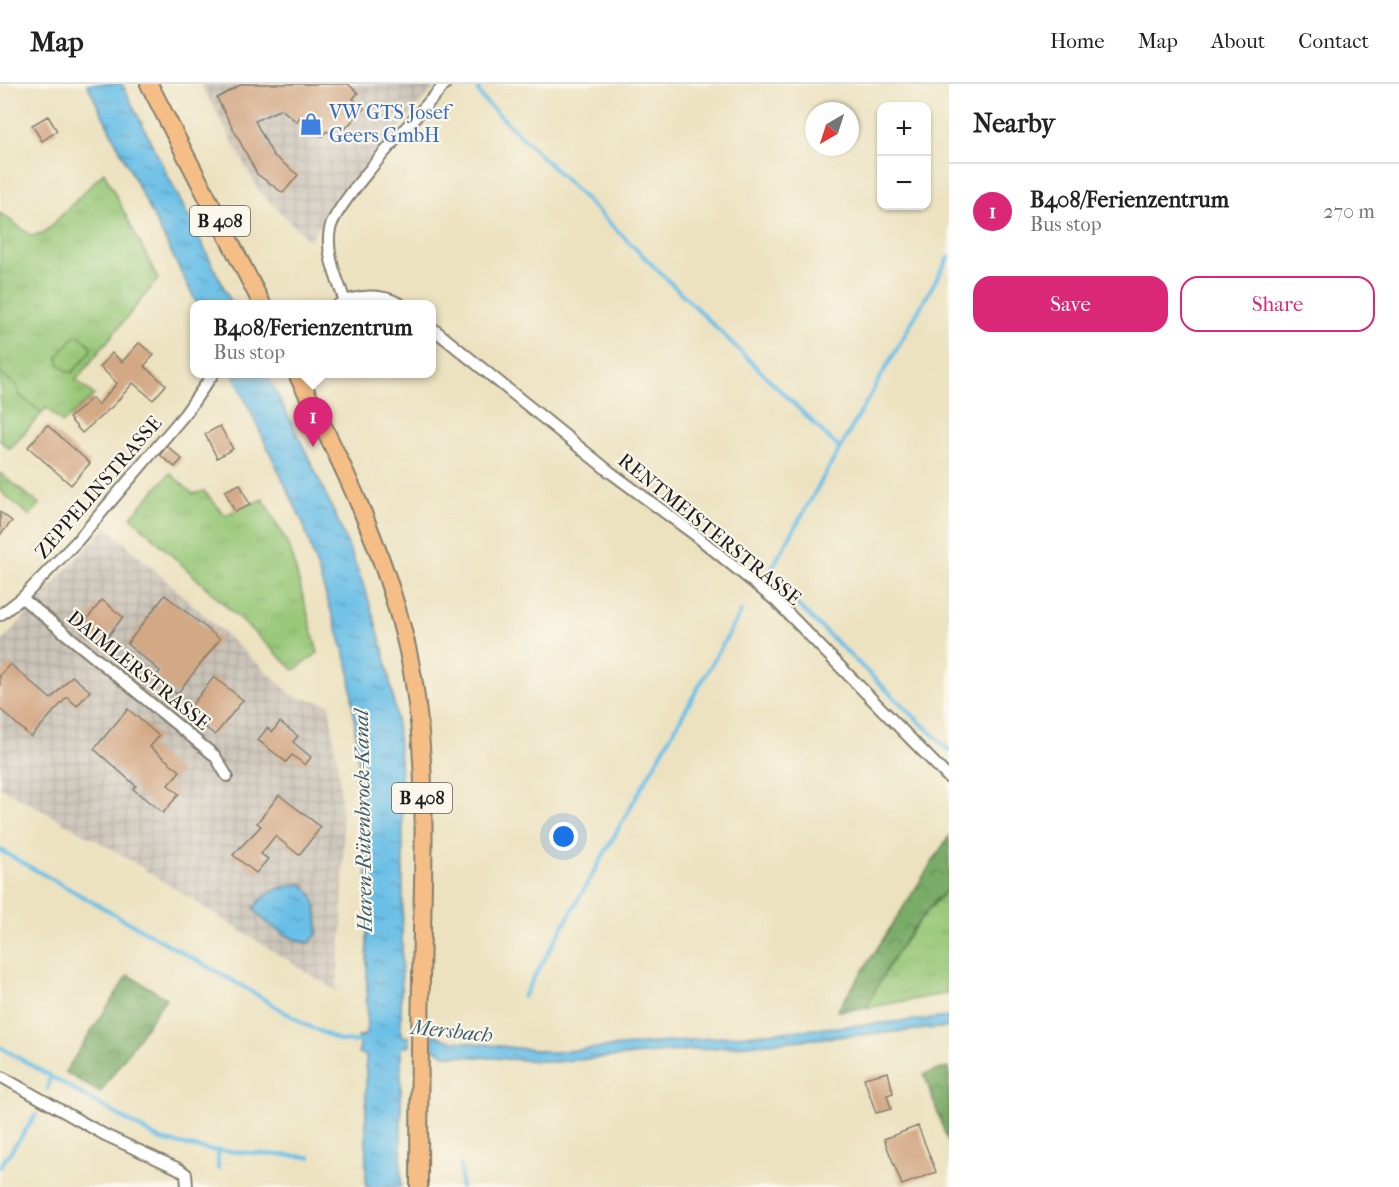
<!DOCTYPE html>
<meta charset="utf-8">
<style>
:root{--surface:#fff;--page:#f6f6f6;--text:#222;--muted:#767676;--line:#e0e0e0;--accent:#db2777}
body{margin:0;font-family:"IM FELL French Canon",serif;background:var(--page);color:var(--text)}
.controls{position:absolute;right:18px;top:18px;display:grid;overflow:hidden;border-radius:12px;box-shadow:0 2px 4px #0004}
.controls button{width:54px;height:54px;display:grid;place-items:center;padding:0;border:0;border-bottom:2px solid var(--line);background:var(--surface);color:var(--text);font:30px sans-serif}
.compass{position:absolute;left:805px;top:18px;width:54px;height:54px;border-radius:50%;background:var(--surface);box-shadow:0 2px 4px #0004;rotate:219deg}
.you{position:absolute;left:564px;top:753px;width:21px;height:21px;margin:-15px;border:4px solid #fff;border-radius:50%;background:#1a73e8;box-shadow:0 0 0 9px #1a73e833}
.badge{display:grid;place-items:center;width:39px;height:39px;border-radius:50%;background:var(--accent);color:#fff;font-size:20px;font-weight:700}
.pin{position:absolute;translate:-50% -50px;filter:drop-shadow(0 2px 3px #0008)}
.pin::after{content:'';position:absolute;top:32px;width:21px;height:18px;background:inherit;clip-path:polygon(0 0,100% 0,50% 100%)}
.popup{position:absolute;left:190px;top:216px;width:246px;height:78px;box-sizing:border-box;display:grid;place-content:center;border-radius:12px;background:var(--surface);filter:drop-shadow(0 2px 4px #0005);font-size:20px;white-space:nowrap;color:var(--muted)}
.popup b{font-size:22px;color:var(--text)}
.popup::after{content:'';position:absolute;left:50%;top:100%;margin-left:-12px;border:12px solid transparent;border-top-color:var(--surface)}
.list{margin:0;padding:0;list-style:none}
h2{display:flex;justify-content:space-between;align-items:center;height:78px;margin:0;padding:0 24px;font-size:26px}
h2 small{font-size:20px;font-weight:400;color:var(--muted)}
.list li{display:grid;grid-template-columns:39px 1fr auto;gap:18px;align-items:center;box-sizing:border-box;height:96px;padding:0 24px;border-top:2px solid var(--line)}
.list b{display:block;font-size:22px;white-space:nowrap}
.list p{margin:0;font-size:20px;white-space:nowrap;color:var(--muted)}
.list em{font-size:20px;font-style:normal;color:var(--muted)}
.actions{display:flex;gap:12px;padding:18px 24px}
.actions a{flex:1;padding:14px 0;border:2px solid var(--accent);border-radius:18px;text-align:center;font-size:21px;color:var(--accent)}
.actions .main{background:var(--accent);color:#fff}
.map{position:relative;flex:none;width:949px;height:1103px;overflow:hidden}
header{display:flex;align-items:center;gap:36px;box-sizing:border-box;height:84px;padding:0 30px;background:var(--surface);border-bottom:2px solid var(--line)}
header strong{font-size:28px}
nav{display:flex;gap:33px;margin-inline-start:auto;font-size:21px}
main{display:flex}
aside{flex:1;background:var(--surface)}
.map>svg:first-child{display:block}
.industrial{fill:url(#industrial-grid)}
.grass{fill:url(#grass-tufts);stroke:#5a724a;stroke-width:1.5}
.forest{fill:url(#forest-crowns);stroke:#4b6442;stroke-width:1.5}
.pitch{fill:#98c878;stroke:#5a724a;stroke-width:1.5}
.water{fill:url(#water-ripples);stroke:#446e82;stroke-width:1.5}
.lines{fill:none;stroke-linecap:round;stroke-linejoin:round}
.stream{stroke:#6bbfe7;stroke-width:4}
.building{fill:#d3a885}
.street-casing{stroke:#847f6e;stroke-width:14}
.primary-casing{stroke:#847f6e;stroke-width:20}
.street{stroke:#fff;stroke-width:10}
.primary{stroke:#f6be87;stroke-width:16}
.labels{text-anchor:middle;stroke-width:4.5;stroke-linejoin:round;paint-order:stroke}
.shield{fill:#fbf7ec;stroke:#5f5e5a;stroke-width:1.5}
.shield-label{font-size:18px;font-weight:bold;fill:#1c1c1c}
.shop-label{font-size:20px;fill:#366cbe;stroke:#fbf7ec;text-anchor:start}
.street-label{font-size:20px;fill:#1c1c1c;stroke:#fbf7ec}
.water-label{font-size:21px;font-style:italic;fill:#3c5d6d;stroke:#fbf7ec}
</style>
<header>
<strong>Map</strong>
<nav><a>Home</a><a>Map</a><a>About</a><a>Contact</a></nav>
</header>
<main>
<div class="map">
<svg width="949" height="1103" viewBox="0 0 949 1103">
<defs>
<pattern id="industrial-grid" width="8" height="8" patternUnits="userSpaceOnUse" patternTransform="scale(1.5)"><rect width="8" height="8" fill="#cac3b8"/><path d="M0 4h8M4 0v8" fill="none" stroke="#ada79e"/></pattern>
<pattern id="grass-tufts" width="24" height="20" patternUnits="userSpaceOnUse" patternTransform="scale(1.5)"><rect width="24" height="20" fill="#98c878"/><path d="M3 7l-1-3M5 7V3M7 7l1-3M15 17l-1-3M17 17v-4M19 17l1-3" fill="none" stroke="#82ab67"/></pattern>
<pattern id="forest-crowns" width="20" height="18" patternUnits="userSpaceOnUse" patternTransform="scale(1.5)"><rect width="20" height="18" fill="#7aac68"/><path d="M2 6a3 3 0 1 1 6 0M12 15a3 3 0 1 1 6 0" fill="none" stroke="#638b55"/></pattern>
<pattern id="water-ripples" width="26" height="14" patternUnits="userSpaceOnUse" patternTransform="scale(1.5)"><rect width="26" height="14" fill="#6bbfe7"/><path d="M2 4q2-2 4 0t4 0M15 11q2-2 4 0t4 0" fill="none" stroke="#579aba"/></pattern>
</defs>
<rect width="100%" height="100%" fill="#fbf7ec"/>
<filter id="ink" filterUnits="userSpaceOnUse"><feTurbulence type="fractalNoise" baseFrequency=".0167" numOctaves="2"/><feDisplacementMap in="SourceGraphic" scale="12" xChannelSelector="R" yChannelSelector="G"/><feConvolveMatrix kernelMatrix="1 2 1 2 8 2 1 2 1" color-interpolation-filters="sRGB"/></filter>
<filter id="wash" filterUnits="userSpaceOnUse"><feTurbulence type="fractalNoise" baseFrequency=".008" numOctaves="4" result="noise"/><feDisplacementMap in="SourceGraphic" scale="24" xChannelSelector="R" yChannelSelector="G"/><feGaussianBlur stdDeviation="1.35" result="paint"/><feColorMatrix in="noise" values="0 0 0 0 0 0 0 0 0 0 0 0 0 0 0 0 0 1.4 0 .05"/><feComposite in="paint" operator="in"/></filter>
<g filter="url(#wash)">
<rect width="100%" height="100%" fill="#ece2c0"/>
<path class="industrial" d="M201,0H437L334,120L309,157L259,107Z
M106,442L293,612L329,620L339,689L343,759L342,844L336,907L117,768L0,703V560Z"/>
<path class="grass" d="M104,88L158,195L76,296L94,311L63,339L46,324L42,329L20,312L17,302L0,289V129L32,152L45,148Z
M0,389L39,420L30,432L0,407Z
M170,389L193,410L204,407L225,431L263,415L290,464L318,569L294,586L131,433Z
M949,804V909L866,924C888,879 914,839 949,804Z"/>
<path class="forest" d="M949,752V804C913,837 888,880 866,924L837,927Z
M128,891L166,914L100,1009L65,988Z
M949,983V1061L924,990Z"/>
<path class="pitch" d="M80,252L90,261L91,267L73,288H68L59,280L58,272L74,253Z
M0,289L17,302L20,312L42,329L10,365L0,357Z"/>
<path class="water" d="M87,0H122L232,220H197Z
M233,290H267C324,404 386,521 398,651C407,750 401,852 401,952L409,953V962L401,963V1103H366V972L358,969L361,958L358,953L367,950V761L349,584L303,439Z
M302,800C318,811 317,831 318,848L310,859C295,859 261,838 254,824C265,808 283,801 302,800Z
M949,933V943L555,978L446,971L433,964V950L447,956L553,968Z"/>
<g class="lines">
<path class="stream" d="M480,0L478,7L482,14L839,364
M949,173L773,482L771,491L777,501L949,666
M0,766L244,903L304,940L341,957L364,958
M523,913L741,528
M0,963L161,1056L209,1066L310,1073
M47,1005L50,992
M461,1081V1103
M0,1083L36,1031
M218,1084V1066"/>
</g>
<g id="blocks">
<path class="building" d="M242,0H348L358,9L353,15L364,24L336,55L327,47L322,52L300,33L297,38L281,25L255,37L273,71L298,91L283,109L257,90L217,14Z
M48,32L57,47L42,57L32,41Z
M139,259L154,271L144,282L166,301L153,316L133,299L114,321L82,349L69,334L92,314L98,321L117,299L100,283L112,269L122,278Z
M47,341L90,379L71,401L28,363Z
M220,342L233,365L217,374L205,350Z
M167,362L182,375L175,383L160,371Z
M240,400L250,421L235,428L225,407Z
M0,428L12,437L0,451Z
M165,511L220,555L177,610L156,593L160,587L127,560Z
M102,516L123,533L101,561L79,545Z
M10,580L51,615L72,592L90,607L77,622L67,613L31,653L0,625V591Z
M214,593L243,616L215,651L186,628Z
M128,625L159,652L150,663L180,687L168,701L179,710L163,729L133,705L136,702L94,665Z
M280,638L298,652L293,658L311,673L305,681L292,671L286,678L258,656L267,644L272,648Z
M279,711L321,743L299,771L275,752L261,770L268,775L256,789L233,771L261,742L257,739Z
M888,988L893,1009L887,1011L891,1025L876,1029L864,994Z
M918,1042L936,1088L902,1101L884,1055Z"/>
</g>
</g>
<g filter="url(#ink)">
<use href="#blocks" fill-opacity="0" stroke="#847f6e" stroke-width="1.5"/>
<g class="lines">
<g class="street-casing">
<path id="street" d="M345,217C337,195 325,169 330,145C336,117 422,27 445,0
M339,220C357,211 382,209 400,220
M431,243L610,388L694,450L776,517L949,694
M22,514L215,672L227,692
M0,531L22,514L78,456L185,330L213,290
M0,992L105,1051L179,1085L186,1090L187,1103"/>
</g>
<g class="primary-casing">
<path id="primary" d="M149,0L262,220
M297,290C342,378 384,465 407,563C428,655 424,754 422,848C420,933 419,1018 419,1103"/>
</g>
<use href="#street" class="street"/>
<use href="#primary" class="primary"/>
</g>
</g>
<defs>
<g id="shop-bare" transform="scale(1.8)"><path d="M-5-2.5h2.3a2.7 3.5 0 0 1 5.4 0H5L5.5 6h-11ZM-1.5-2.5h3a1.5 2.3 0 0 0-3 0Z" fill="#3f7fe0" stroke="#fbf7ec" stroke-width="2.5" paint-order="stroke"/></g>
</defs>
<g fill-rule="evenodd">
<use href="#shop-bare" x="311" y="40"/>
</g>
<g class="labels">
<g class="shield">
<rect x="190" y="122" width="60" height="30" rx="4.5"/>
<rect x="392" y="699" width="60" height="30" rx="4.5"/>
</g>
<g class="shield-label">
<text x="220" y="143">B 408</text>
<text x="422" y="720">B 408</text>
</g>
<g class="shop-label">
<text x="329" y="35">VW GTS Josef<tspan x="329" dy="23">Geers GmbH</tspan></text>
</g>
<g class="street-label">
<text transform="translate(98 403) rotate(-49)" y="7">ZEPPELINSTRASSE</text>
<text transform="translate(710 445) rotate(39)" y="7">RENTMEISTERSTRASSE</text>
<text transform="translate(139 586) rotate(39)" y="7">DAIMLERSTRASSE</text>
</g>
<g class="water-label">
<text transform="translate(363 737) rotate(-91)" y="7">Haren-Rütenbrock-Kanal</text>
<text transform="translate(452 947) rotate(6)" y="7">Mersbach</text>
</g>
</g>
</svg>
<div class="controls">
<button>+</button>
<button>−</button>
</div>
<svg class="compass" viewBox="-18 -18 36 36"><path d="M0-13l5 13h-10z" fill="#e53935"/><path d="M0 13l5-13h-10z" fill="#767676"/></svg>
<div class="you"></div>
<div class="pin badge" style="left:313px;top:363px">1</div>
<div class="popup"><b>B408/Ferienzentrum</b>Bus stop</div>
</div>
<aside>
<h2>Nearby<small></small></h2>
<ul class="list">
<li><span class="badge">1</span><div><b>B408/Ferienzentrum</b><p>Bus stop</p></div><em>270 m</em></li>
</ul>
<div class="actions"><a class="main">Save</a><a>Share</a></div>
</aside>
</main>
